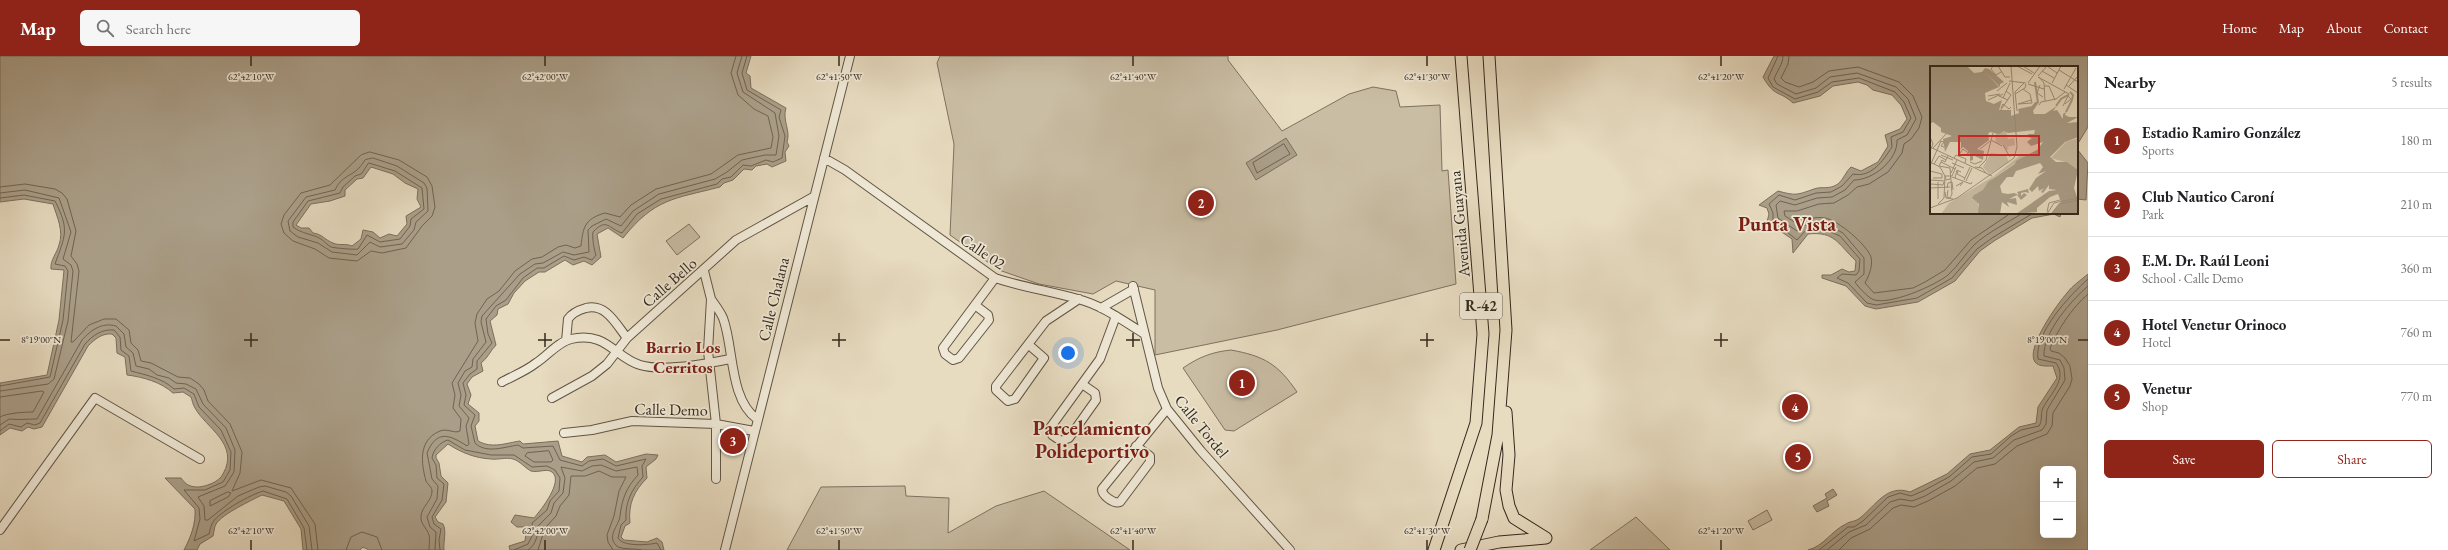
<!DOCTYPE html>
<meta charset="utf-8">
<style>
:root{--surface:#fff;--page:#f6f6f6;--text:#202124;--muted:#757577;--line:#e0e0e0;--accent:#8f2418}
body{margin:0;font-family:"EB Garamond",serif;background:var(--page);color:var(--text)}
.controls{position:absolute;right:12px;bottom:12px;display:grid;overflow:hidden;border-radius:6px;box-shadow:0 4px 16px #0002}
.controls button{width:36px;height:36px;display:grid;place-items:center;padding:0;border:0;border-bottom:1px solid var(--line);background:var(--surface);color:var(--text);font:20px sans-serif}
.you{position:absolute;left:1068px;top:297px;width:14px;height:14px;margin:-10px;border:3px solid #fff;border-radius:50%;background:#1a73e8;box-shadow:0 0 0 6px #1a73e833}
.badge{display:grid;place-items:center;width:26px;height:26px;border-radius:50%;background:var(--accent);color:#fff;font-size:13px;font-weight:700}
.pin{position:absolute;translate:-50% -50%;border:2px solid #fff;box-shadow:0 1px 4px #0006}
.list{margin:0;padding:0;list-style:none}
h2{display:flex;justify-content:space-between;align-items:center;height:52px;margin:0;padding:0 16px;font-size:17px}
h2 small{font-size:13px;font-weight:400;color:var(--muted)}
.list li{display:grid;grid-template-columns:26px 1fr auto;gap:12px;align-items:center;box-sizing:border-box;height:64px;padding:0 16px;border-top:1px solid var(--line)}
.list b{display:block;font-size:15px;white-space:nowrap}
.list p{margin:0;font-size:13px;white-space:nowrap;color:var(--muted)}
.list em{font-size:13px;font-style:normal;color:var(--muted)}
.actions{display:flex;gap:8px;padding:12px 16px}
.actions a{flex:1;padding:9px 0;border:1px solid var(--accent);border-radius:6px;text-align:center;font-size:14px;color:var(--accent)}
.actions .main{background:var(--accent);color:#fff}
.icon{flex:none;width:22px;height:22px;fill:none;stroke:currentColor;stroke-width:2;stroke-linecap:round;stroke-linejoin:round}
.map{position:relative;flex:none;width:2088px;height:494px;overflow:hidden}
header{display:flex;align-items:center;gap:24px;box-sizing:border-box;height:56px;padding:0 20px;background:var(--accent);color:#fff}
header strong{font-size:19px}
nav{display:flex;gap:22px;margin-inline-start:auto;font-size:14px}
.search{width:280px;height:36px;background:var(--page);display:flex;align-items:center;gap:10px;box-sizing:border-box;padding:0 14px;border-radius:6px;color:var(--muted);font-size:15px}
main{display:flex}
aside{flex:1;background:var(--surface)}
.map>svg:first-child{display:block}
.green{fill:#c9bda4;stroke:#7e7260}
.water{fill:#aa9e88;stroke:#7b6f5d;fill-rule:evenodd}
.lines{fill:none;stroke-linecap:round;stroke-linejoin:round}
.shore{stroke:#6f6352;stroke-width:1}
.minor-casing{stroke:#615545;stroke-width:10}
.major-casing{stroke:#34281c;stroke-width:13}
.minor{stroke:#efe8d6;stroke-width:8}
.major{stroke:#e7dbc0;stroke-width:11}
.major-bridge-casing{stroke:#34281c;stroke-width:13;stroke-linecap:butt}
.major-bridge{stroke:#e7dbc0;stroke-width:11}
.ticks{fill:none;stroke:#34281c;stroke-width:1.5}
.labels{text-anchor:middle;stroke-width:3.5;stroke-linejoin:round;paint-order:stroke}
.shield{fill:#efe8d6;stroke:#6c6254;stroke-width:1}
.shield-label{font-size:15px;font-weight:bold;fill:#34281c}
.street-label{font-size:16px;fill:#34281c;stroke:#efe8d6}
.neighbourhood-label{font-size:17px;font-weight:bold;fill:#7a1f14;stroke:#efe8d6}
.district-label{font-size:20px;font-weight:bold;fill:#7a1f14;stroke:#efe8d6}
.inset-river{fill:none;stroke:#aa9e88;stroke-width:2}
.inset-road{fill:none;stroke:#9f937e;stroke-width:1}
.view{fill:#d62828;fill-opacity:0.15;stroke:#d62828;stroke-width:2}
.inset-edge{fill:none;stroke:#34281c;stroke-width:2}
.ticks-label{font-size:10px;text-anchor:middle;fill:#34281c;stroke:#efe8d6;stroke-width:3.5;stroke-linejoin:round;paint-order:stroke}
</style>
<header>
<strong>Map</strong>
<div class="search"><svg class="icon" aria-label="search" viewBox="0 0 24 24"><circle cx="10" cy="10" r="6"/><path d="M15 15l6 6"/></svg>Search here</div>
<nav><a>Home</a><a>Map</a><a>About</a><a>Contact</a></nav>
</header>
<main>
<div class="map">
<svg width="2088" height="494" viewBox="0 0 2088 494">
<rect width="100%" height="100%" fill="#e7dbc0"/>
<filter id="stains"><feTurbulence type="fractalNoise" baseFrequency=".005" numOctaves="4"/><feColorMatrix values="0 0 0 0 .2 0 0 0 0 .09 0 0 0 0 .02 0 0 0 .5 -.17"/></filter>
<radialGradient id="worn" r=".72"><stop offset=".6" stop-color="#630" stop-opacity="0"/><stop offset="1" stop-color="#630" stop-opacity=".3"/></radialGradient>
<path class="green" d="M940,0H1228V4L1282,75L1349,38L1373,31L1396,35L1400,51L1440,49L1442,115L1448,114L1456,228L1277,274L1155,299V234L1116,225L1093,238L1039,228L999,214L950,179L954,88L937,7Z
M689,168L700,181L677,199L666,185Z
M1231,294C1264,300 1278,308 1297,336L1234,375L1225,374L1183,312C1199,301 1212,296 1231,294Z
M905,430L906,440L949,442L948,477L996,450L1044,435L1130,494H787L821,431Z
M1767,454L1772,464L1753,474L1748,465Z
M1636,461L1670,494H1590Z"/>
<path class="water" d="M0,0H751L746,17L750,20L751,32L786,52C782,64 791,75 787,86L789,90L785,96L786,105L772,111L767,108L756,110L752,114L744,113L733,124L724,127L720,131C674,143 655,142 623,182L608,172L597,178L601,201L592,209L584,205L573,209L565,204L545,216H539L525,225L514,237L508,248L498,253L497,259L490,265L496,289C490,295 488,302 481,307L483,315L472,321L467,328L471,339L468,348L479,357V365L475,370L478,385C492,393 506,387 520,385L523,388L558,385L562,400L582,406L587,401L605,399L616,406L646,398L658,399L656,403L646,411L647,422C634,435 628,448 630,467L625,470L621,481L624,484L647,486L657,482L662,486L664,494H510L509,490L525,485L526,478L530,475L529,471H517L511,466L515,459L534,462C541,454 564,425 552,416C547,412 538,417 531,415C525,412 520,405 513,403C506,401 498,404 491,403C475,402 462,397 448,388L436,399V402L439,407L441,420L448,427L446,446L435,461L438,466L443,468C447,476 443,485 444,494H369L363,491L360,494H303L301,473L284,445L262,439C252,444 222,458 216,468C214,471 214,477 213,480L200,488L197,494H184C191,481 196,467 195,453L165,422H181C186,429 190,431 199,431C207,430 219,426 223,418C240,388 206,372 195,352C193,349 192,344 191,341L183,336L173,337C161,326 143,321 127,319L125,301L117,297L116,282L112,278C102,277 95,283 88,290L42,371L34,373L28,371L22,375L10,372L0,379V327L47,319L59,264L64,214L51,213C50,204 57,197 59,189C64,175 57,161 53,148L24,143L0,146ZM371,111L393,118L405,127L418,133L417,143L421,151L406,160L407,168L397,180L389,178L380,182L373,176L363,174L361,183L352,190C345,187 339,190 333,187C325,184 322,178 313,177L309,172H301L296,169L311,148L330,145L345,140V134L357,123L363,122Z
M1774,0H2088V71L2077,89V11H1931V157H2061L2060,161L2054,158L2032,162L1994,185L1980,195L1955,225L1918,246L1876,253L1865,250L1846,230L1822,222V219H1831L1842,213L1849,216L1855,215L1856,205C1838,188 1835,175 1808,178L1793,197L1792,183L1767,166L1769,158L1767,152L1759,149L1778,135C1796,140 1797,139 1814,133C1822,130 1829,134 1838,128C1844,123 1846,115 1851,111L1861,115L1878,106L1888,90L1885,79L1900,73L1907,63L1901,49L1892,39L1873,34L1867,29L1858,26L1833,30L1820,40L1793,47C1779,34 1775,42 1763,21Z
M1286,82L1297,99L1256,124L1246,107Z
M2077,93L2088,107L2086,144L2077,143Z
M2088,218V494H1808C1824,490 1831,475 1846,468C1850,465 1855,466 1860,462C1876,449 1887,428 1910,436L1947,418L1970,398L1990,394L2019,371L2036,367L2038,351L2057,322L2053,310C2047,310 2039,311 2035,306C2025,293 2058,247 2067,237C2072,230 2081,224 2088,218ZM2043,413H2073V479H2043Z
M1833,433L1837,439L1827,445L1829,450L1817,456L1813,450L1827,442L1825,438Z"/>
<g class="lines">
<path class="shore" d="M1778,0L1768,22L1773,31L1795,43L1818,36L1832,26L1859,22L1895,36L1904,46L1911,62L1903,76L1891,81L1892,91C1883,105 1871,122 1853,118L1842,130L1831,136L1816,137L1795,144L1779,139L1769,148L1773,157V165L1797,184L1806,174L1824,173L1840,180L1860,203L1859,215L1856,219L1842,218L1837,222L1848,227L1867,247L1876,249L1917,242L1952,222L1977,193L1992,182L2030,159L2037,157
M1783,0C1783,8 1777,15 1774,23L1777,28L1796,38L1816,32L1830,21L1857,17L1896,31L1908,43L1916,63L1907,79L1897,84C1898,104 1873,124 1854,124L1845,134L1832,141L1817,142L1795,149L1780,145L1776,149L1778,162L1797,175L1805,169L1826,168L1843,177L1864,202V218L1855,226C1857,230 1868,241 1872,243C1887,251 1936,229 1948,219C1958,210 1965,198 1974,189C1988,176 2007,167 2023,157
M1789,0L1788,8L1781,22L1785,26L1799,31L1813,26L1829,15L1858,11L1899,26L1913,40L1922,61L1919,72L1911,83L1904,88L1902,97L1888,116L1869,128L1857,131L1848,139L1834,147L1819,148L1797,155H1784L1785,160L1796,167C1804,164 1816,160 1825,162C1838,164 1867,189 1871,201C1873,211 1869,219 1865,227L1874,237L1913,232L1925,226L1945,214L1971,184L2011,157
M1284,88L1290,98L1257,117L1253,107Z
M370,96L399,104L427,121L432,130L435,151L432,160L422,170L406,192L382,197L371,195L357,205L329,202L315,193L293,185L284,177L281,168L284,159L301,137L330,129L361,99Z
M373,102L397,110L424,127L427,132L428,155L416,166L414,174L402,188L380,191L370,186L357,199L332,196L318,187L298,181L290,175L288,165L306,141L335,134C341,120 352,120 359,112C361,110 363,107 365,104Z
M369,107L395,115L422,132L424,153L411,163L410,170L400,183L380,186L367,179L358,193C356,194 334,192 331,191C327,189 324,185 321,183C313,178 302,178 293,171V166L308,145L340,137L343,131L355,120L361,118Z
M0,131L25,128L55,133L62,137L67,143L76,175L71,200L77,208L79,215L71,286H73L89,269L104,263H116L129,274L131,287L138,294L141,305L151,307L178,321L190,322L199,328L204,334L208,345L230,368L242,396L240,417L232,435L261,424L291,432L315,468L318,494
M0,137L25,134L59,142L71,176L63,203L71,209L73,215L68,265L54,323L48,328L0,335
M0,142L24,139L55,145C70,174 65,180 55,208L65,210L68,215L63,264L50,321L0,330
M0,341L42,335L44,336L33,356C26,356 6,357 0,361
M0,369L9,363C19,364 27,363 37,363L82,284C91,274 102,266 116,270L124,278L126,291L133,297L136,310L149,313L157,319L169,322L176,327L186,328L196,333L203,348L226,372L235,394L234,416L225,430L198,441L204,450L205,464H208L238,440L259,431L265,430L286,436L291,440L309,470L312,494
M0,375L9,368L21,371L27,367L35,369L40,367L85,288C93,279 102,273 114,274L120,281L121,294L129,300L131,315C146,319 162,322 174,333L184,332L194,338L199,351L221,374L231,396L230,414L223,426L205,434H184L199,452L200,463L194,485L209,478C210,474 211,469 213,466C219,456 252,438 263,435L287,443L304,472L307,494
M549,395L553,404L551,406H534L525,400L527,397Z
M228,436L231,437L228,441L210,450V445Z
M346,494L351,481L362,476L377,481L382,494
M429,494C429,489 430,483 429,479C427,472 420,468 421,460C422,450 432,445 432,435C432,431 428,429 426,425C421,407 418,384 440,375C447,372 455,378 460,375L461,363L453,352L455,339L452,327L478,285L475,267L477,258L487,243L499,235L515,215L532,203L542,201L558,191L566,189L575,192L581,190C583,172 584,163 605,157L620,161L631,149L656,133L711,118L738,99L771,92L773,81L768,60L754,53L738,39L731,17L736,0
M435,494L436,476L430,471L427,461L437,443L438,430L432,423L427,397C437,373 450,379 467,390L469,388L466,370L469,362L459,350L461,339L458,327L465,315L472,311L473,303L486,286L481,266L482,260L520,218L535,208L543,207L563,196L574,199L589,196L588,174L592,170L606,163L621,170L633,155L659,138L715,123L727,116L742,104L765,99H776L779,80L775,57L743,36L737,17L742,0
M440,494L439,484L441,473L434,468L432,461L442,444L444,428L437,422L436,409L432,402C433,394 440,386 448,384L465,394L491,399H514L532,411L547,410L555,414L560,422L559,435L550,445L547,454L532,467L534,476L528,488L514,494
M528,494C535,490 539,478 538,470L551,457L554,447L563,437L565,422L561,411L582,415L592,410L601,409L616,415L637,411L638,419C626,432 622,443 620,460C619,470 605,481 618,491C625,494 635,492 642,494
M538,494L545,472L556,460L560,450L569,439L571,420H585L599,415L612,421H626L619,435L614,460L607,479L608,486L613,494
M661,494L657,487C648,489 623,491 618,482L621,469L626,464C625,447 631,434 643,421L642,410L646,403L616,410L603,403L589,405L582,410L560,404L553,390L523,392L518,389C504,391 486,398 475,387L471,370L475,359L464,349L466,339L463,327L470,318L477,313V305L492,287L488,278L486,263L496,250L506,244L523,222L537,212H544L564,200L574,204L584,201L592,204L596,199C594,194 592,181 593,176C607,161 609,173 622,177L637,158L661,143L717,128L722,123L731,121L743,109L751,110L766,104L773,106L782,102L785,80L779,61L781,54L747,34L742,17L747,0
M1819,494L1848,471H1854L1863,465L1888,441L1900,437L1911,440L1923,435L1949,421L1972,401L1991,398L2011,380L2021,374L2039,370C2043,364 2040,358 2043,352C2050,338 2068,323 2056,307L2038,303C2034,277 2070,239 2088,223
M1827,494L1849,476L1866,469L1890,446L1900,443L1912,445L1925,440L1951,425L1974,406L1993,402L2014,384L2042,374L2046,368L2047,354L2065,324L2064,312L2060,304L2044,300C2043,276 2071,245 2088,230
M1839,494L1851,482L1870,473L1893,452L1901,449L1914,451L1928,445L1955,430L1977,412L1995,408L2017,390L2047,378L2052,370L2053,357L2070,330L2072,323L2070,310L2065,302L2059,297L2051,295L2050,292C2059,272 2071,253 2088,238"/>
<g class="minor-casing">
<path id="minor" d="M824,102L845,114L995,222C1022,231 1050,235 1078,243C1101,249 1122,264 1143,277
M704,215L711,243L708,295L716,368V423
M1133,230L1158,332L1167,353L1201,395L1290,494
M711,243C715,249 720,255 723,262C734,291 729,343 757,363
M975,249L988,259L989,264L959,302L953,304L945,298L943,292L995,222
M1101,252L1134,233
M566,285L568,263C572,257 579,254 586,252C606,247 616,268 627,282
M1029,289L1044,302L1015,343L1008,345L996,334V330L1046,265L1079,243
M502,326C513,320 526,315 536,307C547,300 558,286 571,283C607,275 614,301 640,309C664,316 706,308 730,303
M1082,328L1095,337L1096,344L1069,382L1061,385L1052,379L1050,372L1100,303L1116,260
M552,342L592,320L607,308L627,282L736,184L813,141
M564,377L592,374L632,365L716,368L754,375
M1136,390L1150,400V406L1120,446C1114,448 1102,440 1102,433L1167,353
M0,474L95,342L200,403
M725,494L850,0"/>
</g>
<g class="major-casing">
<path id="major" d="M1506,356L1509,399L1506,434L1509,450L1514,462L1546,482
M1482,463L1498,379L1506,274L1489,0
M1434,494L1476,367L1483,278L1461,0
M1461,494L1499,486L1546,482"/>
</g>
<use href="#minor" class="minor"/>
<use href="#major" class="major"/>
<g class="major-bridge-casing">
<path id="major-bridge" d="M1470,494L1482,463"/>
</g>
<use href="#major-bridge" class="major-bridge"/>
</g>
<path class="ticks" d="M251,0V10M545,0V10M839,0V10M1133,0V10M1427,0V10M1721,0V10M251,277V291M545,277V291M839,277V291M1133,277V291M1427,277V291M1721,277V291M0,284H10M244,284H258M538,284H552M832,284H846M1126,284H1140M1420,284H1434M1714,284H1728M2078,284H2088M251,484V494M545,484V494M839,484V494M1133,484V494M1427,484V494M1721,484V494"/>
<g class="labels">
<rect class="shield" x="1460" y="237" width="42" height="26" rx="3"/>
<g class="shield-label">
<text x="1481" y="255">R-42</text>
</g>
<g class="street-label">
<text transform="translate(1459 168) rotate(-95)" y="6">Avenida Guayana</text>
<text transform="translate(983 195) rotate(34)" y="6">Calle 02</text>
<text transform="translate(669 226) rotate(-41)" y="6">Calle Bello</text>
<text transform="translate(773 243) rotate(-76)" y="6">Calle Chalana</text>
<text transform="translate(671 353) rotate(1)" y="6">Calle Demo</text>
<text transform="translate(1202 370) rotate(51)" y="6">Calle Tordel</text>
</g>
<g class="neighbourhood-label">
<text x="683" y="297">Barrio Los<tspan x="683" dy="20">Cerritos</tspan></text>
</g>
<g class="district-label">
<text x="1787" y="175">Punta Vista</text>
<text x="1092" y="379">Parcelamiento<tspan x="1092" dy="23">Polideportivo</tspan></text>
</g>
</g>
<g transform="translate(1930 10)">
<rect width="148" height="148" fill="#e7dbc0"/>
<path d="M76,65L78,73L84,72L85,79L77,81L79,83L76,84L73,79L66,77L65,70L66,67ZM148,72V104L138,97L121,92L136,76ZM61,87L76,89L79,96L59,108L53,101ZM92,88L95,91L63,112L54,124L45,129L43,133L48,137L50,148H11L19,137L64,110Z" fill="#c9bda4"/>
<path d="M0,0H37L44,7L52,6L55,2L59,3L74,16L70,18V21L55,6L69,21L55,27L56,35L64,38L72,34L69,44H81V50L89,47L88,43L102,40L105,36H109L103,45L104,48H115L127,40L123,45L127,44L133,53V48L136,46L135,49L139,51H148L137,57L148,56V71L135,76L120,91L126,96H137L148,104L144,122L148,134V148H121L131,136L128,128L120,131L107,142V146L86,148L119,125L127,124L119,123V119L113,127L111,126L114,122L109,125L108,120L102,126L99,123L106,112L116,105L108,108L113,101L110,97L86,105L83,111H77L70,120L72,127L78,128L84,127L89,129L87,126L98,123L99,127L95,126L91,127V130L94,127L97,129L91,134L87,129L79,133L86,132L87,139L77,136L79,141L72,136L70,148L48,147L49,138L42,132L44,129L53,124L58,116L85,98L86,95L107,84L113,76L101,80L97,76L102,72L97,71L98,68H104L105,64L78,67L74,65L69,68L60,66L58,68L59,74L47,83L54,85L53,94L43,89V94L40,95V87L36,89L38,85L33,81L26,87L31,82V76H20L15,86L13,73L22,70L11,66V62L3,56L0,58Z" fill="#aa9e88"/>
<path class="inset-river" d="M105,16L108,37M126,40L131,33L138,29M136,46L142,34L143,29L140,26"/>
<path class="inset-road" d="M63,0L61,3L66,9L71,6M68,0L75,11H80M87,0L102,8M93,0L104,7M117,0L127,7M129,4L148,16M112,5L124,12M108,10L117,0M108,11L139,28L133,40M109,11L114,17L115,35M79,15L96,17M98,17L110,0M122,17L131,0M98,18L114,23M110,19L107,27L113,31M136,19L148,27M114,20H119L125,34M139,20L148,10M134,23L146,2M67,25L77,17M73,28L69,30L78,34M85,28L95,22L96,18M58,30L70,28M73,32L80,17M58,34L69,29M88,38L102,37L100,28L93,23M88,38L101,34M135,38L141,33L138,30M109,39L111,36L126,33L135,26M71,42L73,38L79,43L81,41M70,45L81,29L76,25M87,45L85,26L94,17M61,74L72,80M10,75L14,76L11,80L14,81M73,79L80,91M0,81L62,110M3,82L17,67M50,83L60,75M0,85L3,78L1,73M11,89L23,94M18,90L15,96L12,94L9,100L20,102M28,90L33,83L37,86M24,92L26,89L36,93L35,97M0,96L10,101L15,110L14,132L8,138M11,96L25,103M40,96L45,98L52,95M22,97L34,102M4,98L9,90L16,94M0,100L11,75M45,101L52,102L56,107M49,101L56,94L63,67M20,102L22,128M0,105L12,108V112H3M28,105L27,108L35,112M21,107L27,94M21,110L20,113L16,114L15,110H22L26,101M22,111L41,118L42,116M25,112L27,104L31,106M0,114L15,115M34,114L40,101M36,115L42,102M1,118L13,119L14,116M26,120L33,116L30,120M0,122L20,121M17,122L18,117L22,116L23,124M18,124L17,131L20,132L22,128M15,126L16,132L23,133M8,133V116M0,142L27,132L84,92L87,81L81,0M117,146L119,137L130,134M117,148L124,137L148,132M121,148L129,138L148,134"/>
<path class="view" d="M29,70H109V89H29Z"/>
<rect width="148" height="148" class="inset-edge"/>
</g>
<g class="ticks-label">
<text x="251" y="24">62°42'10"W</text>
<text x="545" y="24">62°42'00"W</text>
<text x="839" y="24">62°41'50"W</text>
<text x="1133" y="24">62°41'40"W</text>
<text x="1427" y="24">62°41'30"W</text>
<text x="1721" y="24">62°41'20"W</text>
<text x="41" y="287">8°19'00"N</text>
<text x="2047" y="287">8°19'00"N</text>
<text x="251" y="478">62°42'10"W</text>
<text x="545" y="478">62°42'00"W</text>
<text x="839" y="478">62°41'50"W</text>
<text x="1133" y="478">62°41'40"W</text>
<text x="1427" y="478">62°41'30"W</text>
<text x="1721" y="478">62°41'20"W</text>
</g>
<rect width="100%" height="100%" filter="url(#stains)"/>
<rect width="100%" height="100%" fill="url(#worn)"/>
</svg>
<div class="controls">
<button>+</button>
<button>−</button>
</div>
<div class="you"></div>
<div class="pin badge" style="left:1242px;top:327px">1</div>
<div class="pin badge" style="left:1201px;top:147px">2</div>
<div class="pin badge" style="left:733px;top:385px">3</div>
<div class="pin badge" style="left:1795px;top:351px">4</div>
<div class="pin badge" style="left:1798px;top:401px">5</div>
</div>
<aside>
<h2>Nearby<small>5 results</small></h2>
<ul class="list">
<li><span class="badge">1</span><div><b>Estadio Ramiro González</b><p>Sports</p></div><em>180 m</em></li>
<li><span class="badge">2</span><div><b>Club Nautico Caroní</b><p>Park</p></div><em>210 m</em></li>
<li><span class="badge">3</span><div><b>E.M. Dr. Raúl Leoni</b><p>School · Calle Demo</p></div><em>360 m</em></li>
<li><span class="badge">4</span><div><b>Hotel Venetur Orinoco</b><p>Hotel</p></div><em>760 m</em></li>
<li><span class="badge">5</span><div><b>Venetur</b><p>Shop</p></div><em>770 m</em></li>
</ul>
<div class="actions"><a class="main">Save</a><a>Share</a></div>
</aside>
</main>
